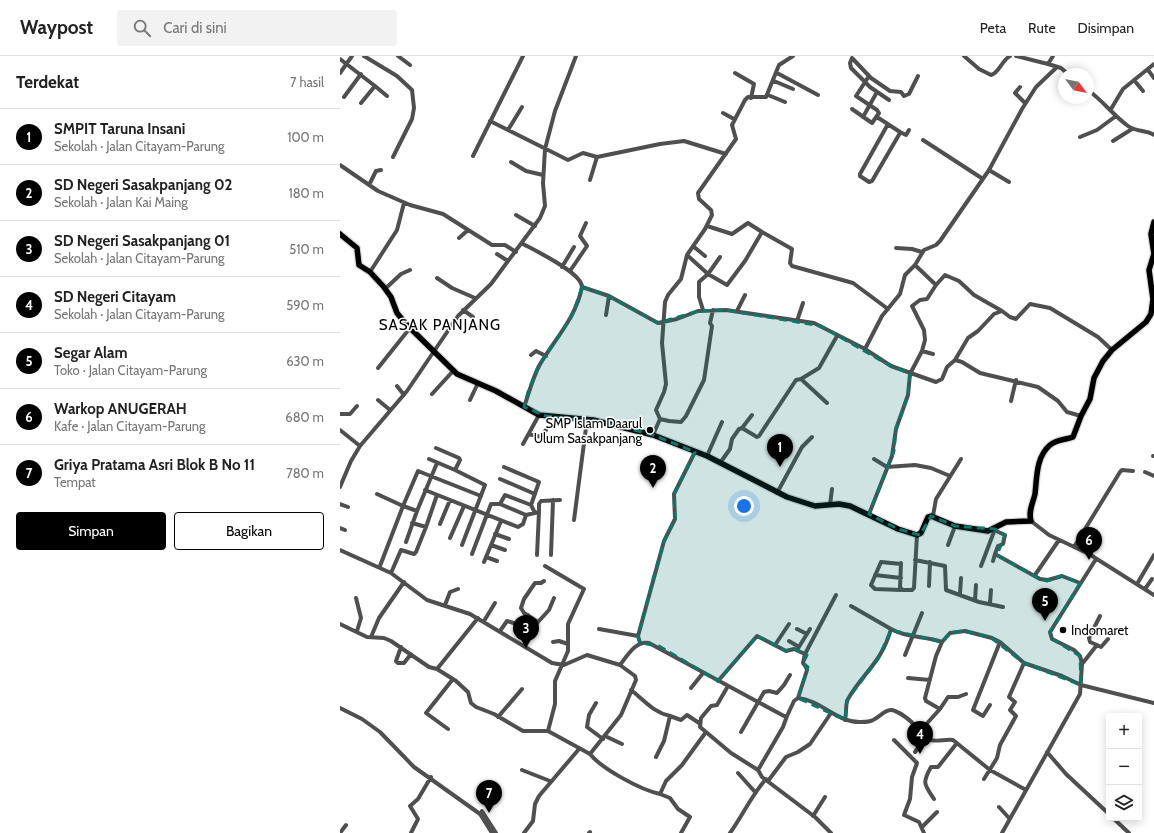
<!DOCTYPE html>
<html lang="id">
<meta charset="utf-8">
<style>
:root{--surface:#fff;--page:#f2f2f2;--text:#222;--muted:#767676;--line:#e0e0e0;--accent:#000}
body{margin:0;font-family:Cabin,sans-serif;background:var(--page);color:var(--text)}
.controls{position:absolute;right:12px;bottom:12px;display:grid;overflow:hidden;border-radius:4px;box-shadow:0 2px 10px #0003}
.controls button{width:36px;height:36px;display:grid;place-items:center;padding:0;border:0;border-bottom:1px solid var(--line);background:var(--surface);color:var(--text);font:20px sans-serif}
.compass{position:absolute;left:718px;top:12px;width:36px;height:36px;border-radius:50%;background:var(--surface);box-shadow:0 2px 10px #0003;rotate:122deg}
.you{position:absolute;left:404px;top:450px;width:14px;height:14px;margin:-10px;border:3px solid #fff;border-radius:50%;background:#1a73e8;box-shadow:0 0 0 6px #1a73e833}
.badge{display:grid;place-items:center;width:26px;height:26px;border-radius:50%;background:var(--accent);color:#fff;font-size:13px;font-weight:700}
.pin{position:absolute;translate:-50% -33px;filter:drop-shadow(0 1px 2px #0008)}
.pin::after{content:'';position:absolute;top:21px;width:14px;height:12px;background:inherit;clip-path:polygon(0 0,100% 0,50% 100%)}
.list{margin:0;padding:0;list-style:none}
h2{display:flex;justify-content:space-between;align-items:center;height:52px;margin:0;padding:0 16px;font-size:17px}
h2 small{font-size:13px;font-weight:400;color:var(--muted)}
.list li{display:grid;grid-template-columns:26px 1fr auto;gap:12px;align-items:center;box-sizing:border-box;height:56px;padding:0 16px;border-top:1px solid var(--line)}
.list b{display:block;font-size:15px;white-space:nowrap}
.list p{margin:0;font-size:13px;white-space:nowrap;color:var(--muted)}
.list em{font-size:13px;font-style:normal;color:var(--muted)}
.actions{display:flex;gap:8px;padding:12px 16px}
.actions a{flex:1;padding:9px 0;border:1px solid var(--accent);border-radius:4px;text-align:center;font-size:14px;color:var(--accent)}
.actions .main{background:var(--accent);color:#fff}
.icon{flex:none;width:22px;height:22px;fill:none;stroke:currentColor;stroke-width:2;stroke-linecap:round;stroke-linejoin:round}
.map{position:relative;flex:none;width:814px;height:777px;overflow:hidden}
header{display:flex;align-items:center;gap:24px;box-sizing:border-box;height:56px;padding:0 20px;background:var(--surface);border-bottom:1px solid var(--line)}
header strong{font-size:19px}
nav{display:flex;gap:22px;margin-inline-start:auto;font-size:14px}
.search{width:280px;height:36px;background:var(--page);display:flex;align-items:center;gap:10px;box-sizing:border-box;padding:0 14px;border-radius:4px;color:var(--muted);font-size:15px}
main{display:flex}
aside{flex:1;background:var(--surface)}
.map>svg:first-child{display:block}
.lines{fill:none;stroke-linecap:round;stroke-linejoin:round}
.major-casing{stroke:#dbdbdb;stroke-width:8}
.minor{stroke:#4f4f4f;stroke-width:4}
.major{stroke:#000;stroke-width:5.5}
.marked{fill:#0f766e;fill-opacity:0.2;stroke:#0f766e;stroke-width:3;stroke-dasharray:8 5;stroke-linejoin:round}
.poi-dot{fill:#000;stroke:#fff;stroke-width:1.5}
.labels{text-anchor:middle;stroke-width:3;stroke-linejoin:round;paint-order:stroke}
.poi-label{font-size:13px;fill:#000;stroke:#fff;text-anchor:end}
.quarter-label{font-size:15px;letter-spacing:1px;fill:#000;stroke:#fff}
</style>
<header>
<strong>Waypost</strong>
<div class="search"><svg class="icon" aria-label="search" viewBox="0 0 24 24"><circle cx="10" cy="10" r="6"/><path d="M15 15l6 6"/></svg>Cari di sini</div>
<nav><a>Peta</a><a>Rute</a><a>Disimpan</a></nav>
</header>
<main>
<aside>
<h2>Terdekat<small>7 hasil</small></h2>
<ul class="list">
<li><span class="badge">1</span><div><b>SMPIT Taruna Insani</b><p>Sekolah · Jalan Citayam-Parung</p></div><em>100 m</em></li>
<li><span class="badge">2</span><div><b>SD Negeri Sasakpanjang 02</b><p>Sekolah · Jalan Kai Maing</p></div><em>180 m</em></li>
<li><span class="badge">3</span><div><b>SD Negeri Sasakpanjang 01</b><p>Sekolah · Jalan Citayam-Parung</p></div><em>510 m</em></li>
<li><span class="badge">4</span><div><b>SD Negeri Citayam</b><p>Sekolah · Jalan Citayam-Parung</p></div><em>590 m</em></li>
<li><span class="badge">5</span><div><b>Segar Alam</b><p>Toko · Jalan Citayam-Parung</p></div><em>630 m</em></li>
<li><span class="badge">6</span><div><b>Warkop ANUGERAH</b><p>Kafe · Jalan Citayam-Parung</p></div><em>680 m</em></li>
<li><span class="badge">7</span><div><b>Griya Pratama Asri Blok B No 11</b><p>Tempat</p></div><em>780 m</em></li>
</ul>
<div class="actions"><a class="main">Simpan</a><a>Bagikan</a></div>
</aside>
<div class="map">
<svg width="814" height="777" viewBox="0 0 814 777">
<rect width="100%" height="100%" fill="#fff"/>
<g class="lines">
<g class="major-casing">
<path id="major" d="M0,178L17,192L19,209L30,216L43,230L51,241L57,257L66,268L117,318L156,335L199,359L253,364L313,379L367,400L447,441L475,450L499,448L510,450L558,473L577,479L581,477L588,461L591,460L615,470L648,475L666,466L691,465C688,455 693,447 695,438C697,421 696,401 710,389C717,383 725,384 733,381L741,360L750,343L754,322L763,305L772,294L806,266L811,258L813,243L809,214L814,198L811,178L814,166"/>
</g>
<path class="minor" d="M24,0L57,20L72,34L74,52L72,63L53,101
M58,0L70,9
M624,0L639,13L651,19C659,17 662,4 670,0
M676,0L708,8
M713,0L708,8L721,12L728,18
M0,3L35,30L21,47
M808,14L814,22
M0,17L12,0
M395,17L414,28L411,42
M437,17L478,39
M794,24L803,35
M434,25L453,33
M35,30L47,40
M680,31L675,37L685,47
M748,34C763,45 773,59 788,70C798,77 806,73 814,79
M428,39L445,46
M4,41L21,18
M549,44L530,31L511,12L510,7L512,2L531,22L550,35L561,36L564,40L569,38L578,20
M512,53L532,67L539,57L537,54L516,40L529,20
M771,53L783,33L814,8
M383,57L394,63
M523,61L537,36
M537,61L560,76V77L532,125L529,126L520,120V118L548,68
M150,65L228,104L243,97L257,101L320,88L344,85L386,98
M168,74L182,51
M560,76L566,79L569,74
M740,81L757,74L776,60
M583,84L643,123
M773,85L792,73
M133,100L183,0
M171,106L186,115L203,119
M0,109L38,135L70,149L103,158L152,189H165L176,196
M649,114L669,126
M250,124L257,101
M29,129L36,115L41,114
M176,159L195,170
M367,170L392,178L408,167L422,176
M119,182L128,174
M183,188C196,195 242,217 242,231C236,262 214,284 199,310C192,324 189,337 184,351
M353,190L365,200
M556,192L572,193L582,196
M157,198L168,205
M347,199L368,218L387,229L405,205L422,176L452,193L450,207L452,210L513,227L548,253
M575,209L596,229L605,219L619,225L634,239L662,255
M222,211L234,191
M230,215L247,190L240,180L246,167
M30,216L57,174L64,147
M97,222L112,232L135,242
M242,231L269,240L318,267L337,263L358,255L386,254L474,267L525,293L551,310L596,326L602,323L607,311L615,304L628,282L638,275L654,258L662,255L670,261L676,263L690,248L710,252L758,281L772,294
M45,233L61,218L70,214
M123,254L133,261
M363,254L359,241V226L368,218L380,201
M397,255L405,239
M266,259L269,240
M457,265L463,247
M525,293L542,260L560,238L565,219L575,209L584,194L596,189L600,185L649,114L682,53L696,31L717,11
M582,295L593,298
M191,299L196,295L206,300
M615,304L622,306L640,317L698,331L718,345L727,356L741,360
M38,312L70,272
M461,323L479,312L497,280
M57,330L64,339
M92,338L114,314
M38,344L50,354
M130,344L138,327
M671,345L676,324
M0,358H10L17,350
M320,363L329,365L341,366L346,360L364,324L372,270L370,267L373,254
M402,372L412,359
M0,374L20,390
M189,378L201,381L206,374
M313,379L320,363L316,354L324,336L326,328L322,287L325,246L328,239L341,223L347,199L365,173L372,159L371,154L359,143L358,137L396,83L392,69L405,44L408,41H426L439,9L453,0
M183,388L199,359
M96,392L119,402L120,404L115,414L145,429L122,489
M367,400L382,366
M813,400H814
M89,403L115,414
M534,403L547,411L575,409L591,412L610,420
M380,407L390,393L392,383L399,373L402,372L417,381L419,380L456,324L461,323L487,347
M164,411L199,426L191,449L195,457
M805,416L814,420
M160,423L195,438
M0,431L11,405L20,390L67,335L118,260L151,228L200,162L205,150L203,127L205,93L215,55L236,0
M85,434L178,471L183,468L186,459L199,456V448L201,445L220,444
M437,437L462,391L472,381
M37,438L63,450L78,415L141,440
M0,448L8,451
M160,448L165,439L191,449
M490,449L492,433
M529,458L552,400L556,373L568,339L570,318L582,295L585,284L584,274L572,250L580,244L587,243L596,229
M593,460L596,443L621,403
M234,464L247,364
M691,465L709,479L749,498L814,539
M72,467L86,471L97,439
M100,468L110,444
M0,472L5,474
M654,474L665,479L663,488L658,490L655,498
M155,478L169,483
M110,482L124,450
M66,486L77,455
M151,489L165,494
M608,489L615,470
M734,491L780,416L782,414L793,415
M0,494L51,517L87,544L130,558L212,607L224,609L247,599L280,609C287,600 296,584 309,587L444,660H447L454,645L458,642C481,644 497,667 521,666C525,666 530,666 533,664C540,661 547,651 555,655C569,660 579,675 591,684C598,686 605,683 613,684L650,714L686,734
M132,498L151,448H160L186,459
M197,499L199,456
M211,499L213,444
M146,501L157,505
M575,504L605,510L606,534L639,546L663,551
M653,505L655,498L700,523L708,524L722,520L740,527
M144,506L161,465
M561,507L560,532L563,534H572L574,532L577,479
M561,508L541,506L531,529L535,533L561,534
M40,510L63,450L77,455L97,407
M205,510L244,533L228,568V595L215,625V648L208,675L250,698L281,659L296,624L295,620L280,609
M641,510L655,473
M51,517L61,494L74,498L76,496L86,471
M535,519L561,522
M695,519L719,484
M797,528L814,499
M589,530L590,506
M805,533L812,523
M620,538L621,522
M16,542L21,562L17,575
M635,544L636,529
M650,547L651,534
M105,549L110,536L118,533
M511,550L551,573
M144,565L155,547
M198,566L184,557L181,552L184,543L195,527H201L204,525
M0,568L27,581L44,582L51,585L89,611L97,613L116,625L128,636L131,647L136,651L154,658L183,675H208
M259,573L298,580
M457,573L467,578
M160,575L167,565L177,568L188,559
M31,581L39,562L64,526
M449,585L459,591
M213,586L219,585L228,588
M300,587L298,580L324,485L335,463L334,438L355,396
M435,589L449,568
M757,589L750,586L749,582L760,560
M184,590L198,566L209,554L214,542
M61,591L56,605L58,607H64L71,598
M457,594L470,573
M565,599L582,557
M742,608L757,589L761,591L768,583
M97,613L138,562
M568,622L590,624
M378,625L417,580L446,595L454,593L465,598L496,539
M388,630L377,649L371,650L361,662L360,671L391,697L418,714
M351,632L363,617
M291,634C305,645 313,656 330,660L324,685L316,701
M458,642L467,614L466,611L463,607L465,598
M256,647L249,659L247,671L263,683
M650,649L643,660L633,654L660,586
M0,652L22,663L40,676L74,711L140,758L152,777
M600,653L608,641H618L626,638
M330,660L341,664L347,659L359,667
M447,660L443,671L418,714L422,721L475,761L491,777
M158,661L182,633
M505,664C507,656 505,648 508,643C523,617 542,606 551,573C566,582 585,580 602,586
M108,673L86,657L113,623
M580,675L600,653L586,645L585,642L596,600L602,586L610,577L625,575L652,582L660,586L684,607L722,620L741,629L814,647
M401,676L424,636L429,635L437,637L444,629L450,619
M265,680L282,688
M554,684L577,707L572,721L570,743L564,759L579,766L584,777
M575,696L586,680
M707,696L726,718L769,758
M250,698C262,713 301,734 320,738L326,725L342,709L366,676
M182,714L210,725
M398,717L415,736
M644,723L657,702L660,689L676,660L670,654L675,646L669,641L684,607
M428,725L446,701L458,696L470,688L491,657
M320,738L330,742L338,753L350,761L341,777
M594,743C584,728 582,727 591,711H598L617,687
M659,751L669,762
M142,755L156,777
M473,760L485,741
M773,762L789,777
M582,771L597,756
M0,777L6,769
M71,777L78,763L70,750L78,743L91,721
M184,777L193,765L195,748L199,740L239,693
M249,777L250,776
M390,777C403,759 411,740 426,723
M662,777L740,638L742,608L740,600L734,594L712,583L710,576L756,503"/>
<use href="#major" class="major"/>
</g>
<path class="marked" d="M242,231L269,240L318,267L358,255L386,254L481,270L542,305L570,318L568,339L556,373L554,395L529,458L558,473L580,479L591,460L615,470L655,473L665,479L657,499L700,523L707,525L722,520L740,527L710,577L711,582L740,600L741,629L684,607L650,581L622,575L610,577L602,586L551,574L538,603L507,644L505,664L458,642L468,611L463,607L467,599L454,593L446,595L417,580L378,625L319,590L300,587L298,580L314,520L324,485L335,463L334,438L355,396L313,379L274,369L206,360L184,351L188,336L198,311L232,260Z"/>
<g class="poi-dot">
<circle cx="310" cy="374" r="4"/>
<circle cx="723" cy="574" r="4"/>
</g>
<g class="labels">
<g class="poi-label">
<text x="302" y="372">SMP Islam Daarul<tspan x="302" dy="15">Ulum Sasakpanjang</tspan></text>
<text x="731" y="579" text-anchor="start">Indomaret</text>
</g>
<g class="quarter-label">
<text x="100" y="274">SASAK PANJANG</text>
</g>
</g>
</svg>
<div class="controls">
<button>+</button>
<button>−</button>
<button><svg class="icon" aria-label="layers" viewBox="0 0 24 24"><path d="M12 4l9 5-9 5-9-5zM3 14l9 5 9-5"/></svg></button>
</div>
<svg class="compass" viewBox="-18 -18 36 36"><path d="M0-13l5 13h-10z" fill="#e53935"/><path d="M0 13l5-13h-10z" fill="#767676"/></svg>
<div class="you"></div>
<div class="pin badge" style="left:440px;top:411px">1</div>
<div class="pin badge" style="left:313px;top:432px">2</div>
<div class="pin badge" style="left:186px;top:592px">3</div>
<div class="pin badge" style="left:580px;top:698px">4</div>
<div class="pin badge" style="left:705px;top:565px">5</div>
<div class="pin badge" style="left:749px;top:504px">6</div>
<div class="pin badge" style="left:149px;top:757px">7</div>
</div>
</main>
